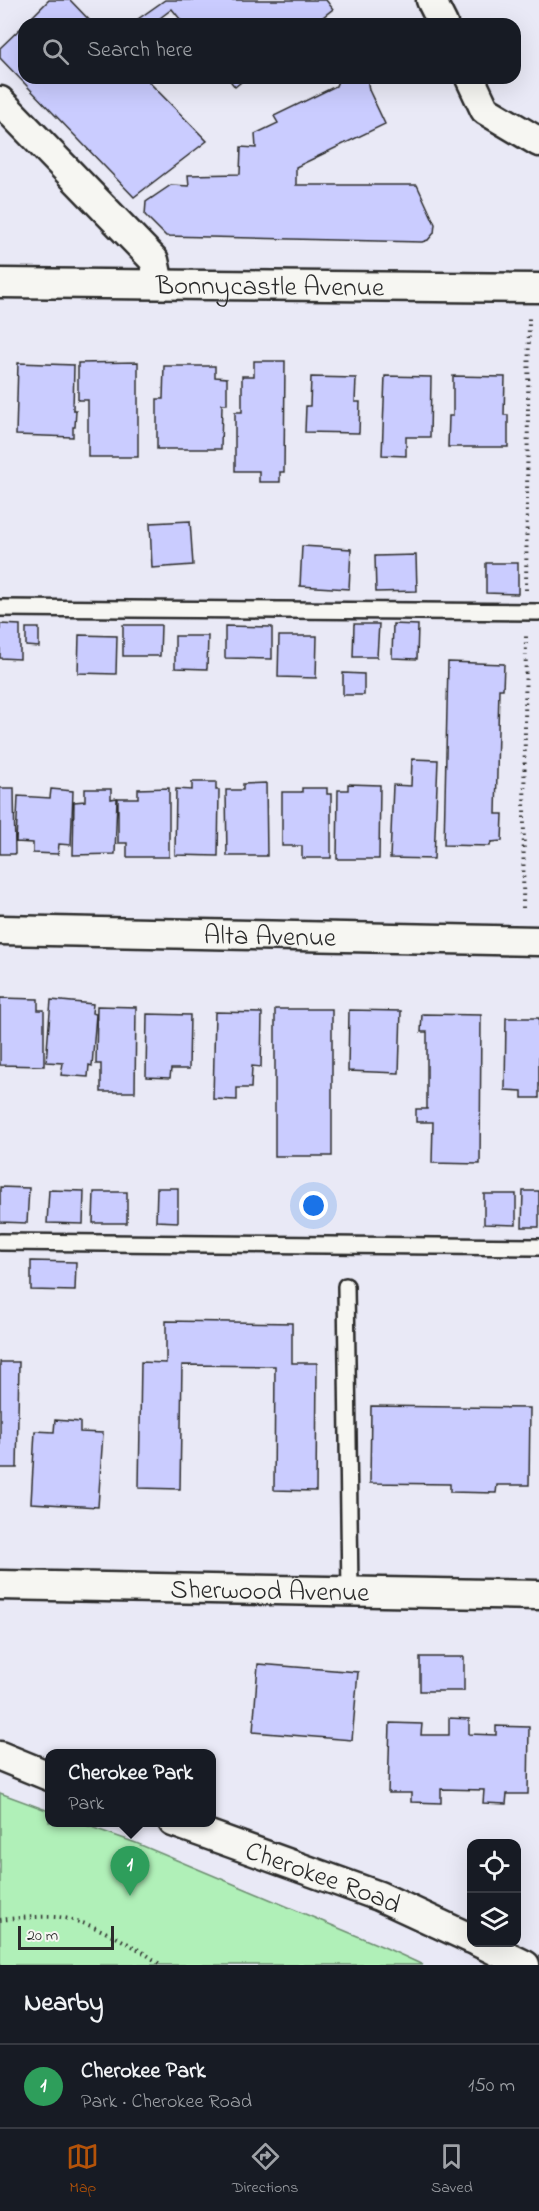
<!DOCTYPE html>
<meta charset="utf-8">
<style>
:root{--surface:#171b24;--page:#242831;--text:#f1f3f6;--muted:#9ea1a6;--line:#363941;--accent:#b45309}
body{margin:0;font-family:"Indie Flower",sans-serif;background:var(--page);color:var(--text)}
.controls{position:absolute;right:18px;bottom:18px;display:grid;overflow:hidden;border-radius:12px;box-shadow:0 6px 24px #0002}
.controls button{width:54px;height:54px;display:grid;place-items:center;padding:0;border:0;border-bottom:2px solid var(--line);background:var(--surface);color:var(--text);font:30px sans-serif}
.scale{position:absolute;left:18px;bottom:15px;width:96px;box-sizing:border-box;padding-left:6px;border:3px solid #2b2b2b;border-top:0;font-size:16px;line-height:21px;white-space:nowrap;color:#2b2b2b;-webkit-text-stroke:4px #f6f6f2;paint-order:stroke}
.you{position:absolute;left:314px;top:1206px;width:21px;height:21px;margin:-15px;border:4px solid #fff;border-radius:50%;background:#1a73e8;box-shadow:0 0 0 9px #1a73e833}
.badge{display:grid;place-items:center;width:39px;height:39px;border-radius:50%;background:var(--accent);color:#fff;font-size:20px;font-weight:700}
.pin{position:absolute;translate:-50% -50px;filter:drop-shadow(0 2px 3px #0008)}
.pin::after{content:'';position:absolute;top:32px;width:21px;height:18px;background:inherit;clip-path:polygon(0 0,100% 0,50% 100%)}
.popup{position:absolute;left:45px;top:1749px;width:171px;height:78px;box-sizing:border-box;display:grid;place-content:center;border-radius:12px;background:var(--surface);filter:drop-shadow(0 2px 4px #0005);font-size:20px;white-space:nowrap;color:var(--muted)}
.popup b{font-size:22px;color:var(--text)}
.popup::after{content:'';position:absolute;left:50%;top:100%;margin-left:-12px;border:12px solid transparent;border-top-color:var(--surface)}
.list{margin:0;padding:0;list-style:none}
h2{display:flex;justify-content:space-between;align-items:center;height:78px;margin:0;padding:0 24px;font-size:26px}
h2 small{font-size:20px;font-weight:400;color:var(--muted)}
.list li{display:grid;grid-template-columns:39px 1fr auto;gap:18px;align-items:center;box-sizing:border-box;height:84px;padding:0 24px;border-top:2px solid var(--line)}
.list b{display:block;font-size:22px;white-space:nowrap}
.list p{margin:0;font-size:20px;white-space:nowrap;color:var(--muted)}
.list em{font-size:20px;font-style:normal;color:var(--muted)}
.icon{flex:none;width:33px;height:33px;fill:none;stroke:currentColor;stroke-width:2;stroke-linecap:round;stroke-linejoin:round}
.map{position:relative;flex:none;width:539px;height:1965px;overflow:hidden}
.search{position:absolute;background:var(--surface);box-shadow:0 6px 24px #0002;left:18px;right:18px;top:18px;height:66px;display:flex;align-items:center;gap:15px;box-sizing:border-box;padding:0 21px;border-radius:18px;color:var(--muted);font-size:22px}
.sheet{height:162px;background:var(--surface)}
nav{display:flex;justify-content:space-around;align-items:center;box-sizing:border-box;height:84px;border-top:2px solid var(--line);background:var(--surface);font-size:16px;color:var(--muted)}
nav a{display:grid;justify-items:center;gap:3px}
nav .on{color:var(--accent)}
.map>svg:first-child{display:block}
.green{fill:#b0f0b8;stroke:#6e8e72;stroke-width:1.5}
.building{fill:#caccff;stroke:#2b2b2b;stroke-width:1.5}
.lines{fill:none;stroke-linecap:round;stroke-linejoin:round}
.lane-casing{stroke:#2b2b2b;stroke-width:20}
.street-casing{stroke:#2b2b2b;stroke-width:33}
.path{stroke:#2b2b2b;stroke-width:4;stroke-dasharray:1.5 4.5;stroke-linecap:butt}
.lane{stroke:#f6f6f2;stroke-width:15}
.street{stroke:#f6f6f2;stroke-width:28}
.labels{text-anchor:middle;stroke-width:5;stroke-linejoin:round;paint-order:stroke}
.street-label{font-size:27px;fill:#2b2b2b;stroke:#f6f6f2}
</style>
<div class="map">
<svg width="539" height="1965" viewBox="0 0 539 1965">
<rect width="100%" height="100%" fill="#e9e9f6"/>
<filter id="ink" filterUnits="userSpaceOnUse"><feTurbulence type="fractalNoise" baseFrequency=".0167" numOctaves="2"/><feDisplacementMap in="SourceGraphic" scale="12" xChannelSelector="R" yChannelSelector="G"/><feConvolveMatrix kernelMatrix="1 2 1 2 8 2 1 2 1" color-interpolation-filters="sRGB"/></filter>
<g filter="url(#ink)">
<path class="green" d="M0,1793L49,1811V1822L80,1823L136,1843L386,1948L423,1965H0Z"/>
<path class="building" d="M49,0H70L93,24H25Z
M165,0H326L333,9L314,24H184L172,9L152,24H131Z
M24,25V78H154L149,82L207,141L134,197L0,58V48Z
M228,78H246L235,87Z
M339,78H367L369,90L385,124L296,167V185H417L435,224L434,233L428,240L422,242L166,236L145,215L146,202L171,185L189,186L188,175L240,174L241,147L256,148L255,134L278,123L274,116L336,86Z
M254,361H285L284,472H280V482H259V471H235V412H242V376H254Z
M138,362V457H88V400H78V363Z
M18,363L74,365L73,410H76L75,427H73V437L16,435Z
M164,366H215V377L227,378V404H222L221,449H157V399H163Z
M385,376L431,377L430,437H406V456L382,455Z
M453,376L505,377L504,415H508V447H448L449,416H453Z
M311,377L356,378L355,402H360L359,433L305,432L306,406H310Z
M190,521L193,565L152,568L150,523Z
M302,546L351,549L349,589L300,586Z
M416,555L417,591L376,592L375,556Z
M486,563H518V594L486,593Z
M0,624L20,625V659L0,658Z
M354,624H379L377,657H353Z
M393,624L418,625L417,659L392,658Z
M123,625H161L160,656H123Z
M225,626L272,627V659L225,658Z
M26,628H39V647L26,646Z
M79,635L117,636L116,674L78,673Z
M175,636H208L207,669L175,668Z
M279,636H317L316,678L278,677Z
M448,662L504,664L503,689H499L496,814H503L502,841L491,842L490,846L444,845Z
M343,673L364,674V695H343Z
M412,759L438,760L434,859L390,858L393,785L411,786Z
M192,782H216V790H219L218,856L175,855L176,789L192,790Z
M266,783L267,856H227L226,790H243V784Z
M348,784L380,785L379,859H337L338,790H348Z
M0,788H14L15,854H0Z
M169,788V857H127V843H118V798H138V789Z
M302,788H327V794H331V858H302V846H282V792H302Z
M51,789L73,791L71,845L59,844L58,854L33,853V843L16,842L18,796L50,798Z
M85,789H111V799L117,798L115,854L73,855L74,802L85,801Z
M0,998L38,999V1010H44V1066L0,1065Z
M51,1000L93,1004L92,1013L96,1014L92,1066L89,1065L88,1077L61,1075L63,1063L46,1062Z
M97,1006L136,1007L135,1092H101V1064H96Z
M275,1009H332V1156H275Z
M349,1010L401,1011L399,1073L348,1071Z
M215,1012L262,1013L261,1067L252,1066L251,1088H237V1100L213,1099Z
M147,1014L190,1015L189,1069H171L170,1078L146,1077Z
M422,1014L481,1015L480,1164L432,1163L433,1122H416V1109H427V1032H421Z
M506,1018H539V1098H522V1091L505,1090Z
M0,1187L29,1188L27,1223L0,1222Z
M157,1188H178V1222L156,1221Z
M49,1190L84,1191L83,1224L47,1223Z
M523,1191H539V1227H522Z
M94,1192H127V1223H93Z
M484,1194H516V1225L484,1224Z
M31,1261L76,1262L75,1291L31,1290Z
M166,1321L292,1323V1363H317L316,1491L274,1490L275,1366L182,1365L180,1489L139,1488L141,1362L166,1363Z
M0,1362H19L17,1468H0Z
M371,1406L530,1408L529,1485H497L496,1493L450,1492V1484L370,1483Z
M55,1420L80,1422V1432L103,1433L98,1507L31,1503L35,1431L54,1432Z
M420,1657H464V1691H420Z
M258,1664L358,1672L352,1740L253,1732Z
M449,1718L469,1719V1734L496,1735V1726L529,1727L528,1794H507L506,1804L483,1803L484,1790L441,1789V1803L411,1802V1793H388L390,1723L422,1724L421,1735H449Z"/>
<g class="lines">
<g class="lane-casing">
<path id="lane" d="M0,608L539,612
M0,1242L539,1247
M346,1286L350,1592"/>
</g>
<g class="street-casing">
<g id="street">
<path d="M431,0L443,24"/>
<path d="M470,78L485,110L539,142"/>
<path d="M0,101L154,260L159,284"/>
<path id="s1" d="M0,283L539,288"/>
<path id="s2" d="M0,930L539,941"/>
<path id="s3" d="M0,1585L539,1595"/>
<path d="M0,1756L49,1776"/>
<path id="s4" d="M173,1822L379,1896L472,1939"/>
<path d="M478,1942L525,1965"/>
</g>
</g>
<path class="path" d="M526,590L529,318
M523,908L526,636
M0,1920C18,1918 37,1916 56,1917C86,1919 137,1946 161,1965"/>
<use href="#lane" class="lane"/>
<use href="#street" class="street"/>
</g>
</g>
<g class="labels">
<g class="street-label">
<text dy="9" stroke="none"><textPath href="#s1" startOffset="270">Bonnycastle Avenue</textPath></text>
<text dy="9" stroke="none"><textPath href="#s2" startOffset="270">Alta Avenue</textPath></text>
<text dy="9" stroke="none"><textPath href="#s3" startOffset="270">Sherwood Avenue</textPath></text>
<text dy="9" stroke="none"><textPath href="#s4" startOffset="160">Cherokee Road</textPath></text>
</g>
</g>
</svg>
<div class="controls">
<button><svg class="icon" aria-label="locate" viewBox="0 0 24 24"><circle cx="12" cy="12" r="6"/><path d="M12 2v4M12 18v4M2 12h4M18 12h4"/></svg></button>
<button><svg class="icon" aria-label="layers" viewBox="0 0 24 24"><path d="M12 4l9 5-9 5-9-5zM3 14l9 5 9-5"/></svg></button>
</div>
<div class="scale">20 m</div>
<div class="you"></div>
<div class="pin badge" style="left:130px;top:1896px;background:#2e9e5b">1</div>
<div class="popup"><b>Cherokee Park</b>Park</div>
<div class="search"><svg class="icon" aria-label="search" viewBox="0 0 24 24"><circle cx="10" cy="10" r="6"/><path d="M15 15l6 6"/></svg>Search here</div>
</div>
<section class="sheet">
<h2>Nearby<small></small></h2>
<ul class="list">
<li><span class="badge" style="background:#2e9e5b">1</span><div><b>Cherokee Park</b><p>Park · Cherokee Road</p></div><em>150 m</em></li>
</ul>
</section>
<nav>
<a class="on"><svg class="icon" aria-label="map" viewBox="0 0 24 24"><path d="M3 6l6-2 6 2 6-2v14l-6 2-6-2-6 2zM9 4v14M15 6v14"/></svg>Map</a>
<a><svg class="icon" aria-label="directions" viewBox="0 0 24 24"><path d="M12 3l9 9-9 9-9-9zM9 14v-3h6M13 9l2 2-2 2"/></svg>Directions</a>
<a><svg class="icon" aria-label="saved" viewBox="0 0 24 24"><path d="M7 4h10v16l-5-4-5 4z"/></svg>Saved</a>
</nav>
